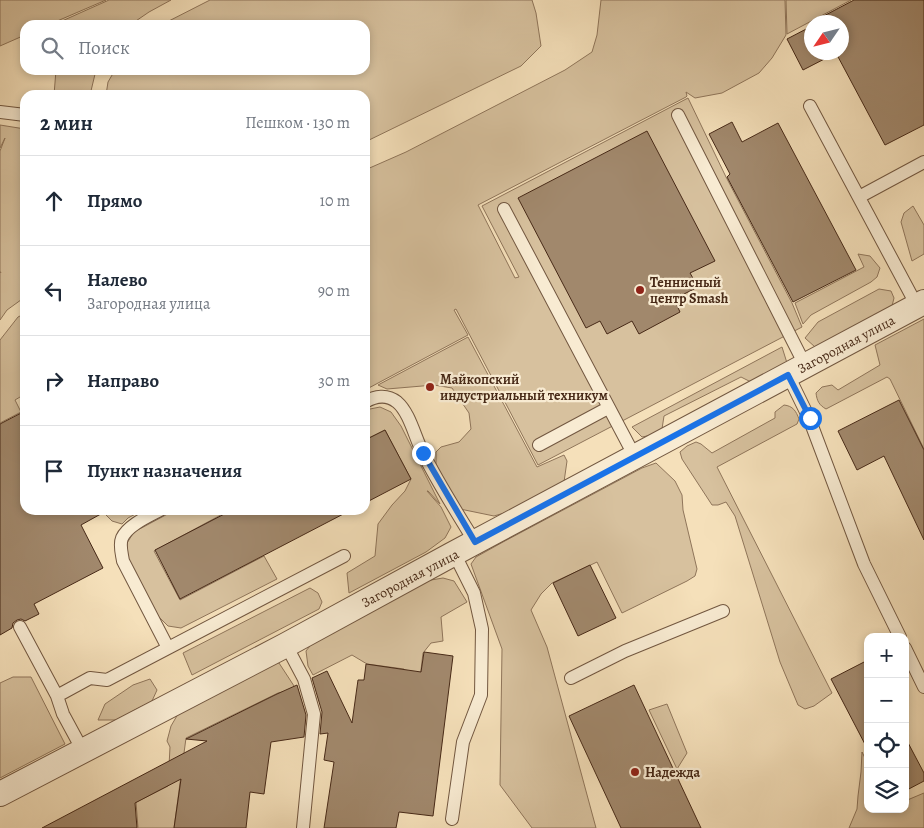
<!DOCTYPE html>
<html lang="ru">
<meta charset="utf-8">
<style>
:root{--surface:#fff;--page:#f6f6f7;--text:#1f2937;--muted:#747a83;--line:#e0e1e3}
body{margin:0;font-family:Alegreya,serif;background:var(--page);color:var(--text)}
.controls{position:absolute;right:15px;bottom:15px;display:grid;overflow:hidden;border-radius:10px;box-shadow:0 2px 8px #0003}
.controls button{width:45px;height:45px;display:grid;place-items:center;padding:0;border:0;border-bottom:1px solid var(--line);background:var(--surface);color:var(--text);font:25px sans-serif}
.compass{position:absolute;left:804px;top:15px;width:45px;height:45px;border-radius:50%;background:var(--surface);box-shadow:0 2px 8px #0003;rotate:235deg}
.stop{position:absolute;width:15px;height:15px;margin:-11px;border:4px solid #1a73e8;border-radius:50%;background:#fff}
.stop.end{background:#1a73e8;border-color:#fff;box-shadow:0 1px 5px #0008}
.list{margin:0;padding:0;list-style:none}
h2{display:flex;justify-content:space-between;align-items:center;height:65px;margin:0;padding:0 20px;font-size:21px}
h2 small{font-size:16px;font-weight:400;color:var(--muted)}
.list li{display:grid;grid-template-columns:32px 1fr auto;gap:15px;align-items:center;box-sizing:border-box;height:90px;padding:0 20px;border-top:1px solid var(--line)}
.list b{display:block;font-size:19px;white-space:nowrap}
.list p{margin:0;font-size:16px;white-space:nowrap;color:var(--muted)}
.list em{font-size:16px;font-style:normal;color:var(--muted)}
.icon{flex:none;width:28px;height:28px;fill:none;stroke:currentColor;stroke-width:2;stroke-linecap:round;stroke-linejoin:round}
.map{position:relative;flex:none;width:924px;height:828px;overflow:hidden}
.search{position:absolute;background:var(--surface);box-shadow:0 2px 8px #0003;left:20px;top:20px;width:350px;height:55px;display:flex;align-items:center;gap:12px;box-sizing:border-box;padding:0 18px;border-radius:15px;color:var(--muted);font-size:19px}
.panel{position:absolute;background:var(--surface);box-shadow:0 2px 8px #0003;left:20px;top:90px;width:350px;height:425px;border-radius:15px}
.map>svg:first-child{display:block}
.green{fill:#d7c19e;stroke:#8f755a}
.building{fill:#a1886c;stroke:#472917}
.lines{fill:none;stroke-linecap:round;stroke-linejoin:round}
.lane-casing{stroke:#725740;stroke-width:14}
.street-casing{stroke:#725740;stroke-width:26}
.lane{stroke:#f8ebd2;stroke-width:12}
.street{stroke:#f8ebd2;stroke-width:24}
.route{stroke:#1a73e8;stroke-width:6}
.poi-dot{fill:#8f2418;stroke:#f8ebd2;stroke-width:2}
.labels{text-anchor:middle;stroke-width:4.5;stroke-linejoin:round;paint-order:stroke}
.poi-label{font-size:14px;font-weight:bold;fill:#472917;stroke:#f8ebd2;text-anchor:start}
.street-label{font-size:14px;fill:#472917;stroke:#f8ebd2}
</style>
<div class="map">
<svg width="924" height="828" viewBox="0 0 924 828">
<rect width="100%" height="100%" fill="#f5e0ba"/>
<filter id="stains"><feTurbulence type="fractalNoise" baseFrequency=".004" numOctaves="4"/><feColorMatrix values="0 0 0 0 .2 0 0 0 0 .09 0 0 0 0 .02 0 0 0 .5 -.17"/></filter>
<radialGradient id="worn" r=".72"><stop offset=".6" stop-color="#630" stop-opacity="0"/><stop offset="1" stop-color="#630" stop-opacity=".3"/></radialGradient>
<path class="green" d="M0,0H106L48,25H25V35L0,46Z
M109,0H171L149,12L130,25H61L62,21Z
M210,0H532L536,13L541,46L521,66L365,142V95H106L108,82L115,70H365V25H161Z
M601,0H785L786,35L772,58L759,73L722,93L695,98L686,92L687,96L686,97L478,205L515,278L519,277L482,206L688,98L726,177L792,303L802,327L538,465L456,309L454,310L468,335L365,390V170L406,152L565,70L592,52L597,35Z
M786,0H851L787,34Z
M56,70H96L90,95H54Z
M0,125L25,129V297L7,310L0,320V272L1,273L0,271V151L5,138L0,148Z
M913,206L924,225V254L912,261L901,222L904,213Z
M858,254L870,256L880,268L877,277L871,282L811,315L803,324L795,303L864,267Z
M879,289L891,291L894,298L892,306L815,347L805,338L818,322Z
M24,314L25,316V394L15,400L21,412L0,423V340L18,317Z
M924,319V449L890,379L887,377L826,409C819,405 817,401 816,393L822,387L832,385L838,390L880,365L875,345Z
M468,337L537,467L564,455L567,461L564,482L511,511L494,516L460,509L452,496L436,464V452L441,447L459,442L471,429L469,413L452,388L434,385L387,389L378,385Z
M782,347L787,363L751,382L741,377L664,416L662,429L652,435L642,437L632,427Z
M784,405C793,406 796,411 799,419L797,424L717,467L832,693L814,706L805,709L798,705L780,662L735,516L726,502L718,505H712L682,459L680,452L687,446L696,442L701,444L712,453L775,418V412Z
M380,407L391,412L401,426L440,504L428,491H427L441,507L451,527L445,538L426,552L349,593L347,573L375,556L378,524L392,505L405,491L411,479L385,430L365,440V410Z
M656,463L675,481L682,495L683,510L697,569L695,576L687,581L622,613L597,562L552,583L541,594L531,610L547,647L596,828H532L500,785L502,649L471,564L476,557L503,542L642,468Z
M113,510H143L128,518L122,524L112,521L105,514Z
M175,510H230L154,551L180,600L264,556L277,579L181,628L168,626L158,616L127,556V543L134,532Z
M443,578L454,581L467,602L441,617L443,641L431,643L423,653L409,772L407,676L404,669L367,664L352,655L313,675L308,666L306,651L313,642L425,581Z
M310,588L318,593L322,602L319,609L192,675L183,653Z
M272,663H279L296,689L278,693L186,738L174,828H138L136,802L168,786L170,747L167,741L171,726L178,714Z
M13,677H31L65,744L0,778V683Z
M150,679L157,690L152,701L116,720H98L105,704L133,685Z
M667,704L687,753L677,769L649,710Z
M862,752L868,764V809H905V801L924,793V828H849L857,809L858,796L861,772Z"/>
<path class="building" d="M854,0H924V125L885,145L836,53L803,70L787,39L812,26V52H842V22H818H819L818,19Z
M732,122L742,142L778,123L856,270L793,302L727,177L730,174L709,134Z
M647,131L715,261L690,273L698,287L674,299L680,312L639,334L632,321L607,334L600,321L586,328L518,198Z
M899,400L924,450V540L884,456L857,470L838,431Z
M25,411V510H108L81,525L103,568L34,604L39,614L25,621L21,619L17,620L13,623L12,628L0,635V424Z
M385,430L411,479L365,503V440Z
M232,510H351L180,599L155,550Z
M590,565L616,618L578,636L553,583Z
M424,652L453,656L433,816L399,812L396,828H324L334,762L324,760L328,733L320,734L322,712L312,678L327,671L352,723L358,680H364L366,664L421,672Z
M866,661L868,664V750L831,679Z
M297,685L306,715L304,737L271,742L264,794L250,792L246,828H174L181,779L135,803L137,828H42L207,741L186,739L277,694Z
M634,685L701,828H621L569,716Z
M905,737L924,773V781L905,791Z"/>
<g class="lines">
<g class="lane-casing">
<path id="lane" d="M810,106L917,306
M0,112L25,115
M678,115L805,365
M859,197L924,162
M504,209L635,457
M788,375L809,418L864,564L900,637
M365,402C375,396 387,394 397,402C410,413 415,438 423,453C438,483 457,513 475,542
M539,445L608,408
M160,510C149,516 128,525 122,538C119,545 122,554 123,561L168,648
M20,627L57,696L63,714L83,751
M286,645L304,679L314,714L303,828
M905,648L924,687
M571,678L625,651L723,611
M57,696L90,678L107,680L344,556
M452,819L463,742L481,695L482,629L474,593L454,553"/>
</g>
<g class="street-casing">
<path id="street" d="M0,794L286,645L451,555L924,302"/>
</g>
<use href="#lane" class="lane"/>
<use href="#street" class="street"/>
</g>
<g class="lines">
<path class="route" d="M423,453L475,542L788,375L810,418"/>
</g>
<g class="poi-dot">
<circle cx="640" cy="290" r="5"/>
<circle cx="430" cy="387" r="5"/>
<circle cx="635" cy="772" r="5"/>
</g>
<g class="labels">
<g class="poi-label">
<text x="650" y="287">Теннисный<tspan x="650" dy="16">центр Smash</tspan></text>
<text x="440" y="384">Майкопский<tspan x="440" dy="16">индустриальный техникум</tspan></text>
<text x="645" y="777">Надежда</text>
</g>
<g class="street-label">
<text transform="translate(846 344) rotate(-28)" y="5">Загородная улица</text>
<text transform="translate(410 578) rotate(-28)" y="5">Загородная улица</text>
</g>
</g>
<rect width="100%" height="100%" filter="url(#stains)"/>
<rect width="100%" height="100%" fill="url(#worn)"/>
</svg>
<div class="controls">
<button>+</button>
<button>−</button>
<button><svg class="icon" aria-label="locate" viewBox="0 0 24 24"><circle cx="12" cy="12" r="6"/><path d="M12 2v4M12 18v4M2 12h4M18 12h4"/></svg></button>
<button><svg class="icon" aria-label="layers" viewBox="0 0 24 24"><path d="M12 4l9 5-9 5-9-5zM3 14l9 5 9-5"/></svg></button>
</div>
<svg class="compass" viewBox="-18 -18 36 36"><path d="M0-13l5 13h-10z" fill="#e53935"/><path d="M0 13l5-13h-10z" fill="#747a83"/></svg>
<div class="stop" style="left:810px;top:418px"></div>
<div class="stop end" style="left:423px;top:453px"></div>
<div class="search"><svg class="icon" aria-label="search" viewBox="0 0 24 24"><circle cx="10" cy="10" r="6"/><path d="M15 15l6 6"/></svg>Поиск</div>
<section class="panel">
<h2>2 мин<small>Пешком · 130 m</small></h2>
<ul class="list">
<li><svg class="icon" aria-label="ahead" viewBox="0 0 24 24"><path d="M12 20V5M6 11l6-6 6 6"/></svg><div><b>Прямо</b></div><em>10 m</em></li>
<li><svg class="icon" aria-label="left" viewBox="0 0 24 24"><path d="M17 20v-9H6M10 6l-5 5 5 5"/></svg><div><b>Налево</b><p>Загородная улица</p></div><em>90 m</em></li>
<li><svg class="icon" aria-label="right" viewBox="0 0 24 24"><path d="M7 20v-9h11M14 6l5 5-5 5"/></svg><div><b>Направо</b></div><em>30 m</em></li>
<li><svg class="icon" aria-label="arrive" viewBox="0 0 24 24"><path d="M6 21V4h12l-3 4 3 4H6"/></svg><div><b>Пункт назначения</b></div></li>
</ul>
</section>
</div>
